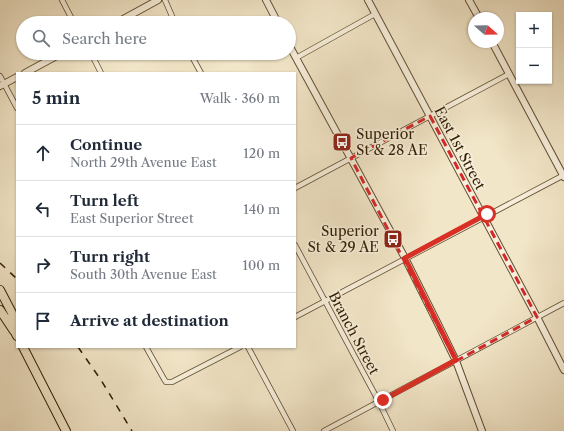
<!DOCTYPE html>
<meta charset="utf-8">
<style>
:root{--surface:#fff;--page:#f6f6f7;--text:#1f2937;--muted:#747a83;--line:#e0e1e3}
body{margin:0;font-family:"Libre Caslon Text",serif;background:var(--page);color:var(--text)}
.controls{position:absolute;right:12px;top:12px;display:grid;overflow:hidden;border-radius:0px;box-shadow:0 1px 3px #0004}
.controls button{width:36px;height:36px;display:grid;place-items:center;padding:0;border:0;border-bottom:1px solid var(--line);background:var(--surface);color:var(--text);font:20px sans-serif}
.compass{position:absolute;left:468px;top:12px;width:36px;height:36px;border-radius:50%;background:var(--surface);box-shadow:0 1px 3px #0004;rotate:110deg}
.stop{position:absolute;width:12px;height:12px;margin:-9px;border:3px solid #d93025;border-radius:50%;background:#fff}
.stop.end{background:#d93025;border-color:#fff;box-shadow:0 1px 4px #0008}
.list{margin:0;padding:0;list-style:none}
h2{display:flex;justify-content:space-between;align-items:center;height:52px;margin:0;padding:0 16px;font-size:17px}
h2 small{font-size:13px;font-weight:400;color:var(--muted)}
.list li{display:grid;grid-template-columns:26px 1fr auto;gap:12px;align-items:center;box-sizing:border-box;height:56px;padding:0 16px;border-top:1px solid var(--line)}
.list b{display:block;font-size:15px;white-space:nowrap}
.list p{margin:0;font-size:13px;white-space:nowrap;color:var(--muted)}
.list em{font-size:13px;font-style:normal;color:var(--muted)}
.icon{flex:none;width:22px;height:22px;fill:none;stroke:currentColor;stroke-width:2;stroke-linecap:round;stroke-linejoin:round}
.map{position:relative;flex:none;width:564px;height:431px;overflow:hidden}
.search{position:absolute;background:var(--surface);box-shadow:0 1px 3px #0004;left:16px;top:16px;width:280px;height:44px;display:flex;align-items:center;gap:10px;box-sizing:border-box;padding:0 14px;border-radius:22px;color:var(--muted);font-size:15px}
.panel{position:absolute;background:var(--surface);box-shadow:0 1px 3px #0004;left:16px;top:72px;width:280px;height:276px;border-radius:0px}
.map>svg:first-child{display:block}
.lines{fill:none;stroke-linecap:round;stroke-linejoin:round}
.minor-casing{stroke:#614f33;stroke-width:6}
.tertiary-casing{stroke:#614f33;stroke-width:8}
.trunk-casing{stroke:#311d01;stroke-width:10}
.minor{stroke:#f7efdb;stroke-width:4.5}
.tertiary{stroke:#f7efdb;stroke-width:6}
.trunk{stroke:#f2e6c8;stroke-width:8}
.rail{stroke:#311d01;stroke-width:1.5;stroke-dasharray:7 7;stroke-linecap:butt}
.route{stroke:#d93025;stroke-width:5}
.marked{fill:none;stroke:#d62828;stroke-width:3;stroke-dasharray:8 5;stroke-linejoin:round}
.labels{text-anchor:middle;stroke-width:3.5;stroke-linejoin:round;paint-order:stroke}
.poi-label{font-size:14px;fill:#311d01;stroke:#f7efdb;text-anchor:start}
.street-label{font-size:14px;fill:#311d01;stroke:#f7efdb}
</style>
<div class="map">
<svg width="564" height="431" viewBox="0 0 564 431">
<rect width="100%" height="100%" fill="#f2e6c8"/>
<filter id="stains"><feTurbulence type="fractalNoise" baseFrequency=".005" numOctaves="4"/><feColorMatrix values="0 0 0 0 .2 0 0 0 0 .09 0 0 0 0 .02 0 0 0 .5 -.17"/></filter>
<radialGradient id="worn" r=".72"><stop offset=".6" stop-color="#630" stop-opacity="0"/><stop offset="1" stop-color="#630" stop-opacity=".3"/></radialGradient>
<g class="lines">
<g class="minor-casing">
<path id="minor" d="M62,0L74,23
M165,0L175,23
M91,53L101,73
M190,53L201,73
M296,58L375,14
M0,76L17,108
M295,188L509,74
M295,245L379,402L393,431
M295,317L564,175
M146,347L164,379L166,382H172L240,347
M248,347L293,431
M324,431L564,303"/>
</g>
<g class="tertiary-casing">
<path id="tertiary" d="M266,0L278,23
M368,0L537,317L564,370
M469,0L479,18
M116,23L158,0
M492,42L564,177
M289,45L405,258L438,324L456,361L482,431
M25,73L62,53
M0,86L17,77"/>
</g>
<g class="trunk-casing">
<path id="trunk" d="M0,290L12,313L15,332L17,336
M0,310L14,331
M23,347L66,431"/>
</g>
<use href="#minor" class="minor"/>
<use href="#tertiary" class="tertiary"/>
<use href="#trunk" class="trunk"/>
<path class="rail" d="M0,263L17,279
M78,347L101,380L132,431"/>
</g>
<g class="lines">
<path class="route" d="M383,400L456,360L405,258L487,214"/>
</g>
<path class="marked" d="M430,116L537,317L456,361L351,158Z"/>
<defs>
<g id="bus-square" transform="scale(1)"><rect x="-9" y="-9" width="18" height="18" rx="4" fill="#8f2418" stroke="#f7efdb"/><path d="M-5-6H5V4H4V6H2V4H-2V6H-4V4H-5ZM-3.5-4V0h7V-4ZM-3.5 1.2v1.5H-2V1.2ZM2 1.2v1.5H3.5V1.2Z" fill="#fff"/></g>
</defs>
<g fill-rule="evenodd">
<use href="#bus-square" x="342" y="142"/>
<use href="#bus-square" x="393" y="239"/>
</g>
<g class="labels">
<g class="poi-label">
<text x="356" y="139">Superior<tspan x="356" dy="16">St &amp; 28 AE</tspan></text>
<text x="379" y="236" text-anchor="end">Superior<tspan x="379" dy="16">St &amp; 29 AE</tspan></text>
</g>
<g class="street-label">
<text transform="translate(460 148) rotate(62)" y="5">East 1st Street</text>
<text transform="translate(354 333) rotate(62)" y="5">Branch Street</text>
</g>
</g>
<rect width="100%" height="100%" filter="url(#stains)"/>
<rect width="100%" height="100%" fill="url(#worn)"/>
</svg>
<div class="controls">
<button>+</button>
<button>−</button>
</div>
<svg class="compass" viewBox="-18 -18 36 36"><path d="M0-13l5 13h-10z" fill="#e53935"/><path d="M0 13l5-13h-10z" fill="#747a83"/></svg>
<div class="stop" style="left:487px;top:214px"></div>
<div class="stop end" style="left:383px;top:400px"></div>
<div class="search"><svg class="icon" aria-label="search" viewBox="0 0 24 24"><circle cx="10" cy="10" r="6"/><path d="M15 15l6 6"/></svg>Search here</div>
<section class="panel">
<h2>5 min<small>Walk · 360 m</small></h2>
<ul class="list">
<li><svg class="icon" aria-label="ahead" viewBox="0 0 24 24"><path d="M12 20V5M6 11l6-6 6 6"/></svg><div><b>Continue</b><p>North 29th Avenue East</p></div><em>120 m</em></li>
<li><svg class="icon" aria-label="left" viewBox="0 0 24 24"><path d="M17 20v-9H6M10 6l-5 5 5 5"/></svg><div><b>Turn left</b><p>East Superior Street</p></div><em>140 m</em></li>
<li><svg class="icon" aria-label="right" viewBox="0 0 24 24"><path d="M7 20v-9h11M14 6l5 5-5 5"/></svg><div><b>Turn right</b><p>South 30th Avenue East</p></div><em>100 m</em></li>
<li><svg class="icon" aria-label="arrive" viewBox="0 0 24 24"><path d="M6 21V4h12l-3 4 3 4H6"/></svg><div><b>Arrive at destination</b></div></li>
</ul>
</section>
</div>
